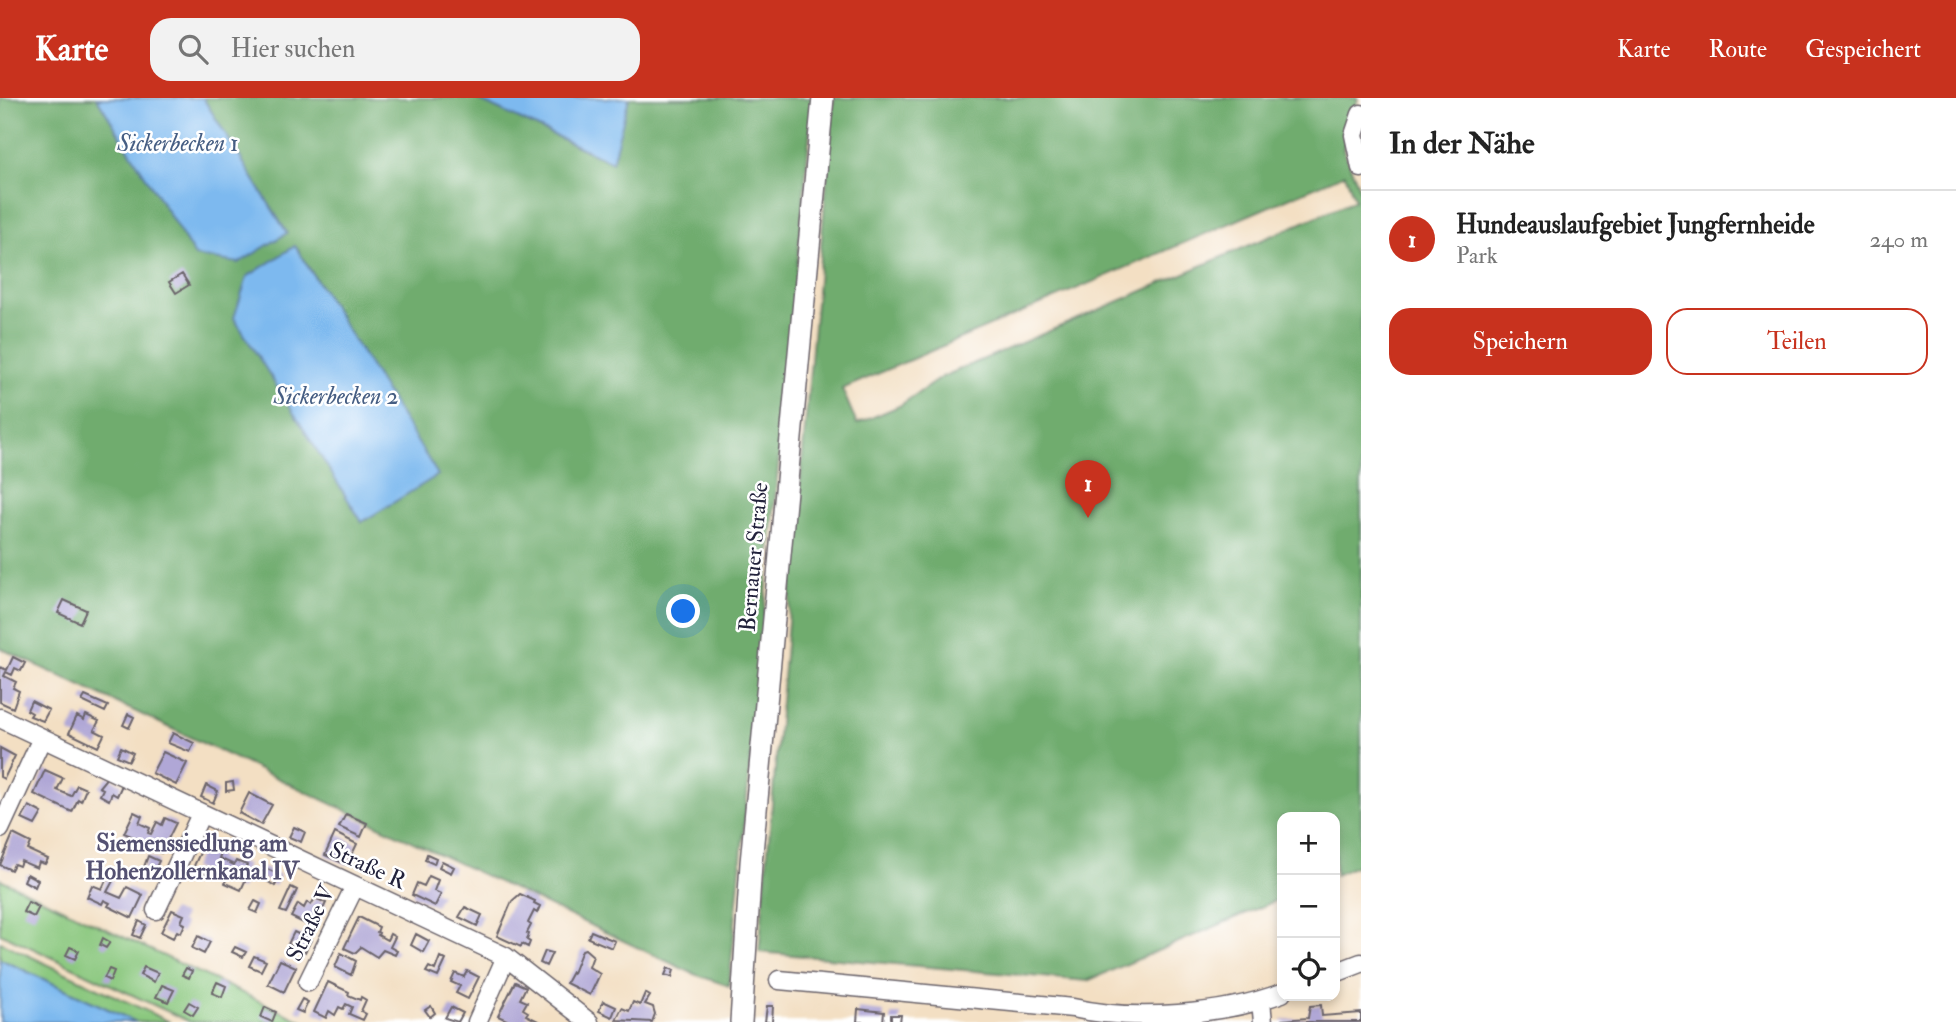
<!DOCTYPE html>
<html lang="de">
<meta charset="utf-8">
<style>
:root{--surface:#fff;--page:#f2f2f2;--text:#222;--muted:#767676;--line:#e0e0e0;--accent:#c8321e}
body{margin:0;font-family:"IM FELL Double Pica",serif;background:var(--page);color:var(--text)}
.controls{position:absolute;right:21px;bottom:21px;display:grid;overflow:hidden;border-radius:14px;box-shadow:0 4px 10px #0003}
.controls button{width:63px;height:63px;display:grid;place-items:center;padding:0;border:0;border-bottom:2px solid var(--line);background:var(--surface);color:var(--text);font:35px sans-serif}
.you{position:absolute;left:684px;top:514px;width:24px;height:24px;margin:-18px;border:5px solid #fff;border-radius:50%;background:#1a73e8;box-shadow:0 0 0 10px #1a73e833}
.badge{display:grid;place-items:center;width:46px;height:46px;border-radius:50%;background:var(--accent);color:#fff;font-size:23px;font-weight:700}
.pin{position:absolute;translate:-50% -58px;filter:drop-shadow(0 2px 4px #0008)}
.pin::after{content:'';position:absolute;top:37px;width:24px;height:21px;background:inherit;clip-path:polygon(0 0,100% 0,50% 100%)}
.list{margin:0;padding:0;list-style:none}
h2{display:flex;justify-content:space-between;align-items:center;height:91px;margin:0;padding:0 28px;font-size:30px}
h2 small{font-size:23px;font-weight:400;color:var(--muted)}
.list li{display:grid;grid-template-columns:46px 1fr auto;gap:21px;align-items:center;box-sizing:border-box;height:98px;padding:0 28px;border-top:2px solid var(--line)}
.list b{display:block;font-size:26px;white-space:nowrap}
.list p{margin:0;font-size:23px;white-space:nowrap;color:var(--muted)}
.list em{font-size:23px;font-style:normal;color:var(--muted)}
.actions{display:flex;gap:14px;padding:21px 28px}
.actions a{flex:1;padding:16px 0;border:2px solid var(--accent);border-radius:21px;text-align:center;font-size:24px;color:var(--accent)}
.actions .main{background:var(--accent);color:#fff}
.icon{flex:none;width:38px;height:38px;fill:none;stroke:currentColor;stroke-width:2;stroke-linecap:round;stroke-linejoin:round}
.map{position:relative;flex:none;width:1361px;height:924px;overflow:hidden}
header{display:flex;align-items:center;gap:42px;box-sizing:border-box;height:98px;padding:0 35px;background:var(--accent);color:#fff}
header strong{font-size:33px}
nav{display:flex;gap:38px;margin-inline-start:auto;font-size:24px}
.search{width:490px;height:63px;background:var(--page);display:flex;align-items:center;gap:18px;box-sizing:border-box;padding:0 24px;border-radius:21px;color:var(--muted);font-size:26px}
main{display:flex}
aside{flex:1;background:var(--surface)}
.map>svg:first-child{display:block}
.green{fill:#8bc87f;stroke:#56755d;stroke-width:2}
.forest{fill:#70ac6e;stroke:#496754;stroke-width:2;fill-rule:evenodd}
.water{fill:#7db9ef;stroke:#506e95;stroke-width:2}
.building{fill:#b0a7d6}
.lines{fill:none;stroke-linecap:round;stroke-linejoin:round}
.minor-casing{stroke:#6b646b;stroke-width:21}
.major-casing{stroke:#6b646b;stroke-width:24}
.minor{stroke:#fff;stroke-width:18}
.major{stroke:#fff;stroke-width:21}
.labels{text-anchor:middle;stroke-width:5;stroke-linejoin:round;paint-order:stroke}
.street-label{font-size:23px;fill:#22223b;stroke:#fff}
.water-label{font-size:24px;font-style:italic;fill:#465e83;stroke:#fff}
.neighbourhood-label{font-size:24px;font-weight:bold;fill:#545171;stroke:#fff}
</style>
<header>
<strong>Karte</strong>
<div class="search"><svg class="icon" aria-label="search" viewBox="0 0 24 24"><circle cx="10" cy="10" r="6"/><path d="M15 15l6 6"/></svg>Hier suchen</div>
<nav><a>Karte</a><a>Route</a><a>Gespeichert</a></nav>
</header>
<main>
<div class="map">
<svg width="1361" height="924" viewBox="0 0 1361 924">
<rect width="100%" height="100%" fill="#fff"/>
<filter id="ink" filterUnits="userSpaceOnUse"><feTurbulence type="fractalNoise" baseFrequency=".0143" numOctaves="2"/><feDisplacementMap in="SourceGraphic" scale="14" xChannelSelector="R" yChannelSelector="G"/><feConvolveMatrix kernelMatrix="1 2 1 2 8 2 1 2 1" color-interpolation-filters="sRGB"/></filter>
<filter id="wash" filterUnits="userSpaceOnUse"><feTurbulence type="fractalNoise" baseFrequency=".00686" numOctaves="4" result="noise"/><feDisplacementMap in="SourceGraphic" scale="28" xChannelSelector="R" yChannelSelector="G"/><feGaussianBlur stdDeviation="1.57" result="paint"/><feColorMatrix in="noise" values="0 0 0 0 0 0 0 0 0 0 0 0 0 0 0 0 0 1.4 0 .05"/><feComposite in="paint" operator="in"/></filter>
<g filter="url(#wash)">
<rect width="100%" height="100%" fill="#f3dfc3"/>
<path class="green" d="M0,781L304,924H190L0,835Z
M0,844L170,924H136L0,861Z"/>
<path class="forest" d="M0,0H97L195,157L287,135L203,0H474L611,64L629,0H813L729,888L694,876L0,550ZM296,149L437,377L362,424L247,179Z
M834,0H1358L1343,51L1361,94V766L1335,777V719H1282V800L1087,883L759,854ZM1345,76L1355,102L942,279L899,308L857,326L842,291Z"/>
<path class="water" d="M97,0H203L287,135L239,165L195,158Z
M474,0H629L612,64Z
M295,148L438,377L362,424L234,220L247,179Z
M0,860V861L136,924H0Z"/>
<g id="blocks">
<path class="building" d="M182,176L189,187L176,195L169,184Z
M64,502L86,512L80,525L58,515Z
M13,559L25,565L21,573L15,570L12,577L6,574L4,578L16,584L13,590L19,593L13,610L0,604V569L7,572Z
M85,598L108,608L105,614L82,603Z
M31,603L49,612L43,623L30,618L32,615L27,612Z
M128,616L134,619L129,630L123,627Z
M86,617L99,623L94,632L104,637L98,649L69,635L77,618L84,622Z
M173,635L194,645L190,654L168,645Z
M121,649L133,655L129,663L117,658Z
M0,650L15,658L4,681L0,679Z
M163,654L187,665L176,687L152,675Z
M45,672L63,680L57,692L71,698L77,687L86,691L81,703L78,701L72,714L34,696Z
M108,678L122,687L117,698L112,695L109,702L100,697L103,691L99,689Z
M233,684L234,692L226,693V685Z
M206,687L218,693L213,705L201,699Z
M249,695L272,707L261,727L239,715Z
M29,708L42,715L35,727L22,721Z
M134,714L142,718L139,725L150,730L148,735L151,736L157,724L162,727L165,720L176,725L161,755L145,748L147,745L124,735Z
M346,716L367,725L361,739L339,729Z
M294,729L305,734L301,744L289,739Z
M335,735L357,746L347,767L325,757Z
M13,736L31,745L28,752L48,761L45,766L39,764L37,770L21,763L19,768L14,766L11,772L0,767Z
M204,746L221,755L219,760L234,767L236,763L247,767L241,779L246,781L241,792L225,785L226,781L212,774L210,778L193,770Z
M427,756L436,760L434,766L425,762Z
M148,758L159,763L150,781L141,777Z
M442,763L454,769L451,775L439,769Z
M263,769L280,777L275,788L259,778Z
M27,776L38,782L35,789L24,783Z
M429,778L438,782L434,793L441,796L435,808L412,797L417,785L424,788Z
M107,780L113,783L107,794L121,800L127,789L143,797L132,820L108,808L110,805L104,802L102,806L87,799L92,787L102,791Z
M291,789L297,792L286,815L280,813Z
M520,796L535,803L534,805L540,808L537,815L534,813L528,825L531,827L527,835L529,836L527,842L530,844L528,849L522,846L521,849L497,838L512,803Z
M315,800L326,805L314,830L291,819L298,806L304,810L307,804L311,807Z
M255,803L261,806L257,815L250,812Z
M28,804L39,809L34,819L23,814Z
M465,809L482,817L477,828L459,819Z
M172,812L184,817L181,824L185,826L181,835L177,833L173,840L161,834Z
M359,819L379,829L377,834L379,835L378,837L387,842L390,836L395,839L390,849L397,853L395,857L383,852L377,859L361,849L355,855L344,850Z
M139,823L146,827L140,840L133,837Z
M591,833L615,843L612,850L588,840Z
M294,834L311,842L305,854L288,846Z
M416,836L429,843L423,854L411,847Z
M198,838L210,844L204,856L192,850Z
M103,840L110,844L106,850L100,847Z
M70,849L79,853L75,861L66,857Z
M235,849L246,854L243,859L232,854Z
M585,851L593,858L589,869L600,876L590,897L566,885L572,874L573,875L582,852Z
M545,853L552,855L546,868L540,865Z
M341,855L356,863L351,877L335,869Z
M254,858L266,863L261,873L249,868Z
M440,859L446,862L438,879L426,874L429,869L435,872Z
M280,862L296,869L284,894L268,886Z
M144,869L158,875L154,884L140,877Z
M186,870L192,873L189,880L182,877Z
M668,870L674,872L672,879L665,877Z
M109,871L114,873L110,883L104,880Z
M467,873L479,879L468,901L456,895L460,888L451,884L455,875L464,879Z
M217,884L226,888L222,899L212,895Z
M328,884L349,894L348,897L360,902L361,899L366,902L361,913L366,916L363,922L349,916L352,909L346,906L343,911L339,909L335,917L329,913L326,920L314,914Z
M515,884L526,889L520,901L527,904L523,911L528,914L526,917L540,924H511L498,918Z
M162,887L174,892L168,904L156,899Z
M645,895L650,898L645,906L653,909L655,916L652,924L616,922L622,910L629,913L633,904L640,907Z
M302,901L308,904L303,915L296,912Z
M603,903L616,909L612,919L599,913Z
M189,904L198,909L193,917L184,912Z
M1321,907L1322,918L1361,915V924H1282V922L1308,920L1310,908Z
M431,908L435,915L430,919L425,912Z
M767,908H773L772,924H765Z
M265,909L276,914L272,924L261,919Z
M451,909L463,915L458,924L445,920Z
M858,911L884,914L883,924H857Z
M891,917H901L900,924H891Z"/>
</g>
</g>
<g filter="url(#ink)">
<use href="#blocks" fill-opacity="0" stroke="#6b646b" stroke-width="2"/>
<g class="lines">
<g class="minor-casing">
<path id="minor" d="M1361,16L1354,37L1361,70
M0,620L506,859L589,924
M0,731L42,640
M156,812L201,716
M1335,875L1361,865
M779,882L1073,910C1134,924 1223,917 1282,895
M308,884L355,788
M1261,903L1263,924
M477,924L506,859"/>
</g>
<g class="major-casing">
<path id="major" d="M741,924L751,765L823,0"/>
</g>
<use href="#minor" class="minor"/>
<use href="#major" class="major"/>
</g>
</g>
<g class="labels">
<g class="street-label">
<text transform="translate(753 459) rotate(-85)" y="8">Bernauer Straße</text>
<text transform="translate(368 767) rotate(25)" y="8">Straße R</text>
<text transform="translate(310 825) rotate(-64)" y="8">Straße V</text>
</g>
<g class="water-label">
<text x="178" y="53">Sickerbecken 1</text>
<text x="336" y="306">Sickerbecken 2</text>
</g>
<g class="neighbourhood-label">
<text x="192" y="753">Siemenssiedlung am<tspan x="192" dy="28">Hohenzollernkanal IV</tspan></text>
</g>
</g>
</svg>
<div class="controls">
<button>+</button>
<button>−</button>
<button><svg class="icon" aria-label="locate" viewBox="0 0 24 24"><circle cx="12" cy="12" r="6"/><path d="M12 2v4M12 18v4M2 12h4M18 12h4"/></svg></button>
</div>
<div class="you"></div>
<div class="pin badge" style="left:1088px;top:420px">1</div>
</div>
<aside>
<h2>In der Nähe<small></small></h2>
<ul class="list">
<li><span class="badge">1</span><div><b>Hundeauslaufgebiet Jungfernheide</b><p>Park</p></div><em>240 m</em></li>
</ul>
<div class="actions"><a class="main">Speichern</a><a>Teilen</a></div>
</aside>
</main>
